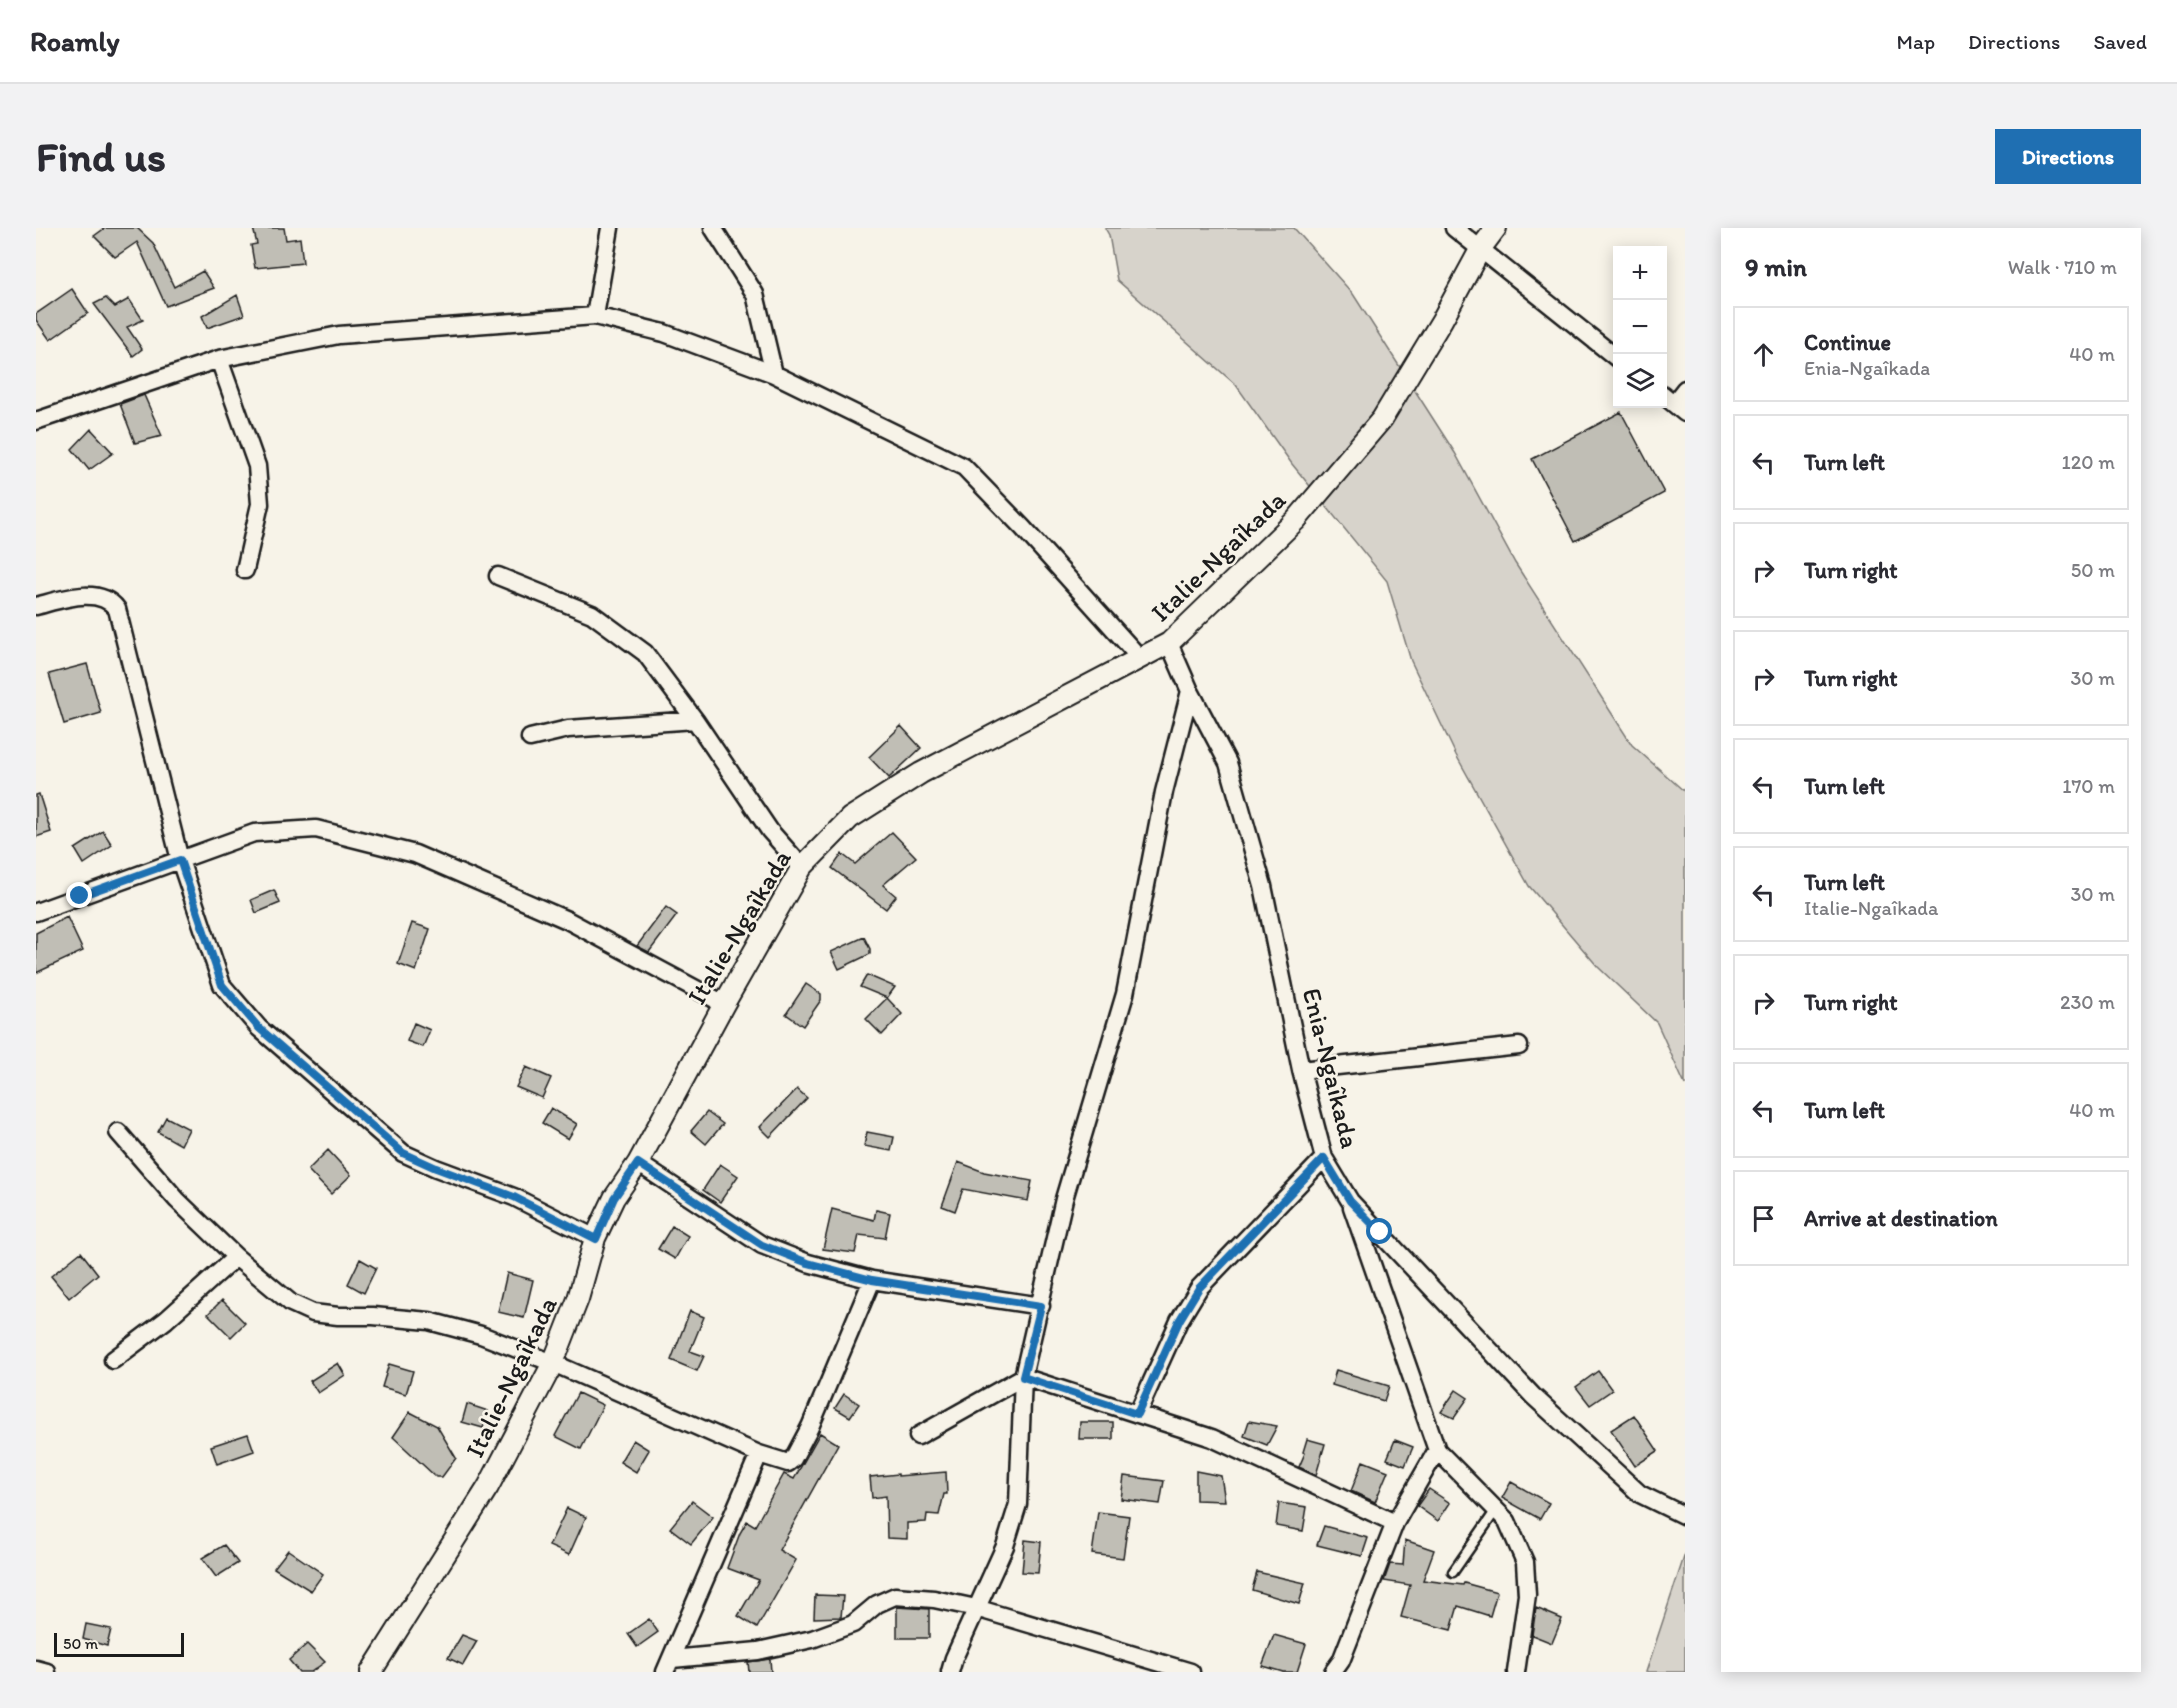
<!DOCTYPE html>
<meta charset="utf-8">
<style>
:root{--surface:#fff;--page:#f2f2f3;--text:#2b2b33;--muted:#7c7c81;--line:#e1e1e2;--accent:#1f6fb2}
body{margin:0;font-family:Itim,sans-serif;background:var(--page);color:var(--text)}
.controls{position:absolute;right:18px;top:18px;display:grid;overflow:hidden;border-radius:0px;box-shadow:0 3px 15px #0003}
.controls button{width:54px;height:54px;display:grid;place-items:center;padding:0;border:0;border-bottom:2px solid var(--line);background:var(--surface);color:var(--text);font:30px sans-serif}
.scale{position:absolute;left:18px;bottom:15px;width:130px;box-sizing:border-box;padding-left:6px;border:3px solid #1c1c1c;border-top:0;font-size:16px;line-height:21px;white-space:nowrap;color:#1c1c1c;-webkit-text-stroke:4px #f7f3e8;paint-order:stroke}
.stop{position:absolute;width:18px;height:18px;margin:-14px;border:4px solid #1f6fb2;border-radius:50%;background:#fff}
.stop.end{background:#1f6fb2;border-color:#fff;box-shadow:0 2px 6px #0008}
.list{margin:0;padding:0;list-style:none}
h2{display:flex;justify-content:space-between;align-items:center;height:78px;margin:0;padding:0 24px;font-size:26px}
h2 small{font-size:20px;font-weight:400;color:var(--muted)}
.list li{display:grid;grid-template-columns:39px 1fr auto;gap:18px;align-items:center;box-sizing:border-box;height:96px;margin:0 12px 12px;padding:0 12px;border:2px solid var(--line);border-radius:0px}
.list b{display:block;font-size:22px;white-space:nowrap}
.list p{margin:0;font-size:20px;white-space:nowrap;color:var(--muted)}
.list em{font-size:20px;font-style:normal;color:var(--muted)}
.icon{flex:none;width:33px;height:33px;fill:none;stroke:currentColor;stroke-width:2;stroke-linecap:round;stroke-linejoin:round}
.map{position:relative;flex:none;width:1649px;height:1444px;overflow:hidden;border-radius:0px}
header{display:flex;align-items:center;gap:36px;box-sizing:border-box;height:84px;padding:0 30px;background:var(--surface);border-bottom:2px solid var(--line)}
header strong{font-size:28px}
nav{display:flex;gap:33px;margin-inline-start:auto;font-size:21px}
.intro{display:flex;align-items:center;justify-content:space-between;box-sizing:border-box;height:144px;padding:0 36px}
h1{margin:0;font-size:42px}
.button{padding:15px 27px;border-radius:0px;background:var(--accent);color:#fff;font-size:21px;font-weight:700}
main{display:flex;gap:36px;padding:0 36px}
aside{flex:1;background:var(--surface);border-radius:0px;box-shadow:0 3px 15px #0003}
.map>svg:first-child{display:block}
.green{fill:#d7d3cb;stroke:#7a7874;stroke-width:1.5}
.building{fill:#c0beb5;stroke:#1c1c1c;stroke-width:1.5}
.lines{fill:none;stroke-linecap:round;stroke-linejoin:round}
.service-casing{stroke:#1c1c1c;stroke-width:13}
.minor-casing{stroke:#1c1c1c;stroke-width:21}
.tertiary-casing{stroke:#1c1c1c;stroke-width:24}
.service{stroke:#f7f3e8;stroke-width:8}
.minor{stroke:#f7f3e8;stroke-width:16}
.tertiary{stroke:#f7f3e8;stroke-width:20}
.route{stroke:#1f6fb2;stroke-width:8}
.labels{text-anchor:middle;stroke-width:5;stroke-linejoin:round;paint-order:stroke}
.street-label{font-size:26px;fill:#1c1c1c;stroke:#f7f3e8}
</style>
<header>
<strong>Roamly</strong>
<nav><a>Map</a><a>Directions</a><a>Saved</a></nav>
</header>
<div class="intro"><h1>Find us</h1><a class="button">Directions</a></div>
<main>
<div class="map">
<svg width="1649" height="1444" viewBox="0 0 1649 1444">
<rect width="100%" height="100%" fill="#f7f3e8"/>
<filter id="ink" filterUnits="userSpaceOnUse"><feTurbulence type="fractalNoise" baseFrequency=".0167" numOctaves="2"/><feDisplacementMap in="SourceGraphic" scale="12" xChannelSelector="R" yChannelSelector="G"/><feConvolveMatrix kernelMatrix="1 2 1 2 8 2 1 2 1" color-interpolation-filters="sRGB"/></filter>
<g filter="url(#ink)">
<path class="green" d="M1069,0H1258L1317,66L1419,225L1479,335L1596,517L1649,564V857L1621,795L1562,739L1493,658L1420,527L1375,433L1351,353L1256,236L1200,157L1081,52L1073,7Z
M1649,1326V1444H1610Z"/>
<path class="building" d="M69,0H101L117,15L138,59L167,43L178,60L130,78L101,14L79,29L58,8Z
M217,0H248L250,12L264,10L267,35L219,40L215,17L221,16Z
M36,61L52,85L14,112L0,92V86Z
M201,67L208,87L171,100L166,88Z
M70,70L79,79L93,71L107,92L91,99L106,121L97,128L58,76Z
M108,167L126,208L99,215L84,176Z
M1585,184L1628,265L1539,313L1496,231Z
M55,201L77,225L53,242L36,221Z
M51,436L65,485L28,496L13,446Z
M865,498L885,520L853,550L833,529Z
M3,566L15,604L0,609V567Z
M67,603L76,617L48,636L39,621Z
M856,604L880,629L847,657L860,668L850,681L796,640L806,626L819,636Z
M238,662L244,675L220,685L215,672Z
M630,679L641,687L613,724L601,718Z
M31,689L47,723L0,745V705Z
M376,695L394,701L380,743L362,736Z
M828,709L834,721V726L803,741L795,724Z
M831,747L859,759L851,770L824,759Z
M770,756L785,766V772L767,798L750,786Z
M851,770L866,786L846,807L830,791Z
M378,795L394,802L387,819L371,813Z
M490,839L515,850L506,870L480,859Z
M761,861L771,870L734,909L724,899Z
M515,880L541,896L532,911L506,895Z
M671,884L687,896L670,916L655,903Z
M130,889L153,901L145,917L122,904Z
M831,904L858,909L855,923L828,918Z
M292,922L315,947L295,966L272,942Z
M922,934L948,944L996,953L992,973L927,961L919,983L906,978Z
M684,936L702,948L684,974L667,962Z
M796,981L838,992L840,982L854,985L849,1010L823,1007L819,1025L787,1021Z
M636,998L652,1008L639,1031L622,1021Z
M45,1024L62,1046L33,1070L15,1048Z
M324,1031L340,1040L328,1065L312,1056Z
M471,1045L497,1052L488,1090L462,1084Z
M186,1072L209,1095L195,1109L172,1086Z
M654,1083L668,1089L654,1123L668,1128L661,1143L635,1132Z
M302,1135L309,1147L282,1165L274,1153Z
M353,1136L377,1143L370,1166L346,1159Z
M1300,1142L1353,1158L1348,1173L1296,1157Z
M1562,1143L1576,1162L1554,1177L1540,1159Z
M1420,1162L1432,1170L1418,1190L1405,1184Z
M542,1165L567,1177L545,1221L519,1208Z
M808,1166L823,1176L814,1189L799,1180Z
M431,1176L452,1183L447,1200L426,1194Z
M374,1184L401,1198L420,1230L406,1249H400L357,1209Z
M1598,1187L1622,1223L1599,1238L1575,1202Z
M1213,1193L1241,1198L1231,1217L1208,1208Z
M1044,1194H1077V1211H1043Z
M784,1205L802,1216L743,1322L760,1332L721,1400L702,1388L723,1352L691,1340L704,1305L711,1293L719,1298L748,1246L758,1251Z
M212,1206L218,1223L181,1236L175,1218Z
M1271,1211L1289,1216L1280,1247L1263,1239L1269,1225L1267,1224Z
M597,1212L613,1222L600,1244L584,1234Z
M1359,1212L1377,1219L1369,1238L1351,1231Z
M1327,1233L1352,1243L1339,1274L1315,1263Z
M1160,1243L1185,1248L1189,1273L1160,1272Z
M910,1244L911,1266H908L903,1287L891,1286L890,1294L871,1295V1311L851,1310L850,1268L836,1270L834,1249L862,1246V1248Z
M1088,1248L1128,1253L1124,1276L1085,1271Z
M1475,1254L1513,1275L1504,1291L1466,1270Z
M1393,1261L1414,1275L1402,1293L1381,1278Z
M656,1273L677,1289L655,1316L634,1300Z
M1243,1275L1271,1279L1267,1303L1240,1298Z
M531,1280L550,1289L533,1327L513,1318Z
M1062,1284L1093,1288L1087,1330L1056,1326Z
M1288,1298L1332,1310L1326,1328L1281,1317Z
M989,1312L1005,1314L1002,1345L986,1344Z
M1369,1312L1398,1322L1387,1352L1427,1357L1428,1355L1461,1364L1454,1388L1422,1378L1415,1402L1365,1389L1374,1357L1348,1353L1354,1336L1367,1337Z
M188,1317L202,1335L180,1349L166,1330Z
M252,1322L287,1346L275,1363L238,1340Z
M1221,1344L1269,1355L1263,1376L1216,1362Z
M779,1367L807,1368L805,1389L778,1390Z
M861,1379L893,1381V1410H861Z
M1500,1380L1526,1391L1516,1415L1496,1407Z
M613,1391L622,1404L601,1419L592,1406Z
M50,1396L75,1401L71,1418L47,1411Z
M426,1407L441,1413L427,1437L412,1430Z
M1238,1407L1270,1416L1261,1444H1247L1226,1438Z
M271,1416L289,1434L275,1444H263L253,1432Z
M734,1431L735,1444H713L712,1434Z"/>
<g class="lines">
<g class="service-casing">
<path id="service" d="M1417,1344L1460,1282"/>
</g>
<g class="minor-casing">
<path id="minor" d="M677,0L719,66L738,146
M1418,0L1582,131
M559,88L574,0
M183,131L221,238L224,276L209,342
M1626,166L1649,185
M1638,175L1649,161
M0,193L183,131L303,107L559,88L628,105L738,146L928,239L987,300L1103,429
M462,348L556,386L609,425L659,492L734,603L766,639
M0,378C24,372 63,357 81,381L144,632L186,757L223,800L367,925L400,940L478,969L559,1010
M1133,415L1154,463L1192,535L1227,658L1265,842L1288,930L1314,973L1497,1168L1604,1266L1649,1288
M494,510L532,501L659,492
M0,684L218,605L280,601L379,626L531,692L688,776
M1265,842L1483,818
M82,904L141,972L200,1029L255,1075L277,1085L302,1088H337L393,1093L445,1107L517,1135L723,1226L752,1235L757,1231L774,1199L836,1052
M602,935L726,1017L772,1035L836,1052L1005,1078
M1316,979L1401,1222L1471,1293L1489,1334L1491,1367L1480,1444
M77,1132L130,1092L200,1029
M1101,1186L1143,1093L1163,1060L1288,930
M882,1208L987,1149L1176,1210L1359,1295
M636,1431L722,1423L776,1411L817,1396L841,1376L859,1368L898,1371L940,1380L1155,1444
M0,1441L11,1444
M629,1444L723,1226
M914,1444L918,1430L969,1318L982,1276L987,1149L1028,971L1089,766L1128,564L1154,463
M1297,1444L1305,1433L1359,1295L1401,1222"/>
</g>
<g class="tertiary-casing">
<path id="tertiary" d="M335,1444L452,1259L517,1135L542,1071L559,1010L578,970L602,935L688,776L766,639L814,590L885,545L1133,415L1260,292L1346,191L1406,92L1445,20L1460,0"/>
</g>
<use href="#service" class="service"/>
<use href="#minor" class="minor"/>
<use href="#tertiary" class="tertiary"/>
</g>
</g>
<g class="lines" filter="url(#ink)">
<path class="route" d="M44,668L144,632L186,757L223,800L367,925L400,940L478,969L560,1011L578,970L602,935L726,1017L772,1035L836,1052L1005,1078L987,1149L1101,1186L1143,1093L1163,1060L1288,930L1314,973L1344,1004"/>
</g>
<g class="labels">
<g class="street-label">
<text transform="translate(1182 328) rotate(-44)" y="9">Italie-Ngaîkada</text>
<text transform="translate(703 699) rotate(-59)" y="9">Italie-Ngaîkada</text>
<text transform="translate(1295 840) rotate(76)" y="9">Enia-Ngaîkada</text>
<text transform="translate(475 1149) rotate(-64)" y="9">Italie-Ngaîkada</text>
</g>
</g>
</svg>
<div class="controls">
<button>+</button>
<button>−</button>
<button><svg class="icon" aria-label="layers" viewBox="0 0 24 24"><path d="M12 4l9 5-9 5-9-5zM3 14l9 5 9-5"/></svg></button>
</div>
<div class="scale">50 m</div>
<div class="stop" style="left:1344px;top:1004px"></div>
<div class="stop end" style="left:44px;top:668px"></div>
</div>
<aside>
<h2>9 min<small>Walk · 710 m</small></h2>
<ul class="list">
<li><svg class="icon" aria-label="ahead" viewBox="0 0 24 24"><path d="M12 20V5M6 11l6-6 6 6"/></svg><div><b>Continue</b><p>Enia-Ngaîkada</p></div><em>40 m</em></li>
<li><svg class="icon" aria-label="left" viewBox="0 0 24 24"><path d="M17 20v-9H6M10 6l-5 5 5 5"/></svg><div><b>Turn left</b></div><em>120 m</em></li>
<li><svg class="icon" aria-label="right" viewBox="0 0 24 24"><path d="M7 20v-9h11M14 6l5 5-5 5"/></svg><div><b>Turn right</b></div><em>50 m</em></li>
<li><svg class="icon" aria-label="right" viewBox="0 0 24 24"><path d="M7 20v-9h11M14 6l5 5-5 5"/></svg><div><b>Turn right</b></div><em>30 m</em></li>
<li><svg class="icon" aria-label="left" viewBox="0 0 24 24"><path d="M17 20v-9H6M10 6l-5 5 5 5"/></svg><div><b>Turn left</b></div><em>170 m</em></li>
<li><svg class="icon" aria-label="left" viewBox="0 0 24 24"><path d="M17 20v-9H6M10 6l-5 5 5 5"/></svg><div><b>Turn left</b><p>Italie-Ngaîkada</p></div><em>30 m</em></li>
<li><svg class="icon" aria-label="right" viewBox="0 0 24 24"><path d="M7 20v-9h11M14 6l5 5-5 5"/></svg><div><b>Turn right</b></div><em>230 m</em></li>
<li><svg class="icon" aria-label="left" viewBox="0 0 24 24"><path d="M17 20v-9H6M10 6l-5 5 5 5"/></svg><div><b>Turn left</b></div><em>40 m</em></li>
<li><svg class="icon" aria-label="arrive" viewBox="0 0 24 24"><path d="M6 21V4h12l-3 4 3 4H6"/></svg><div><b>Arrive at destination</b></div></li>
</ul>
</aside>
</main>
